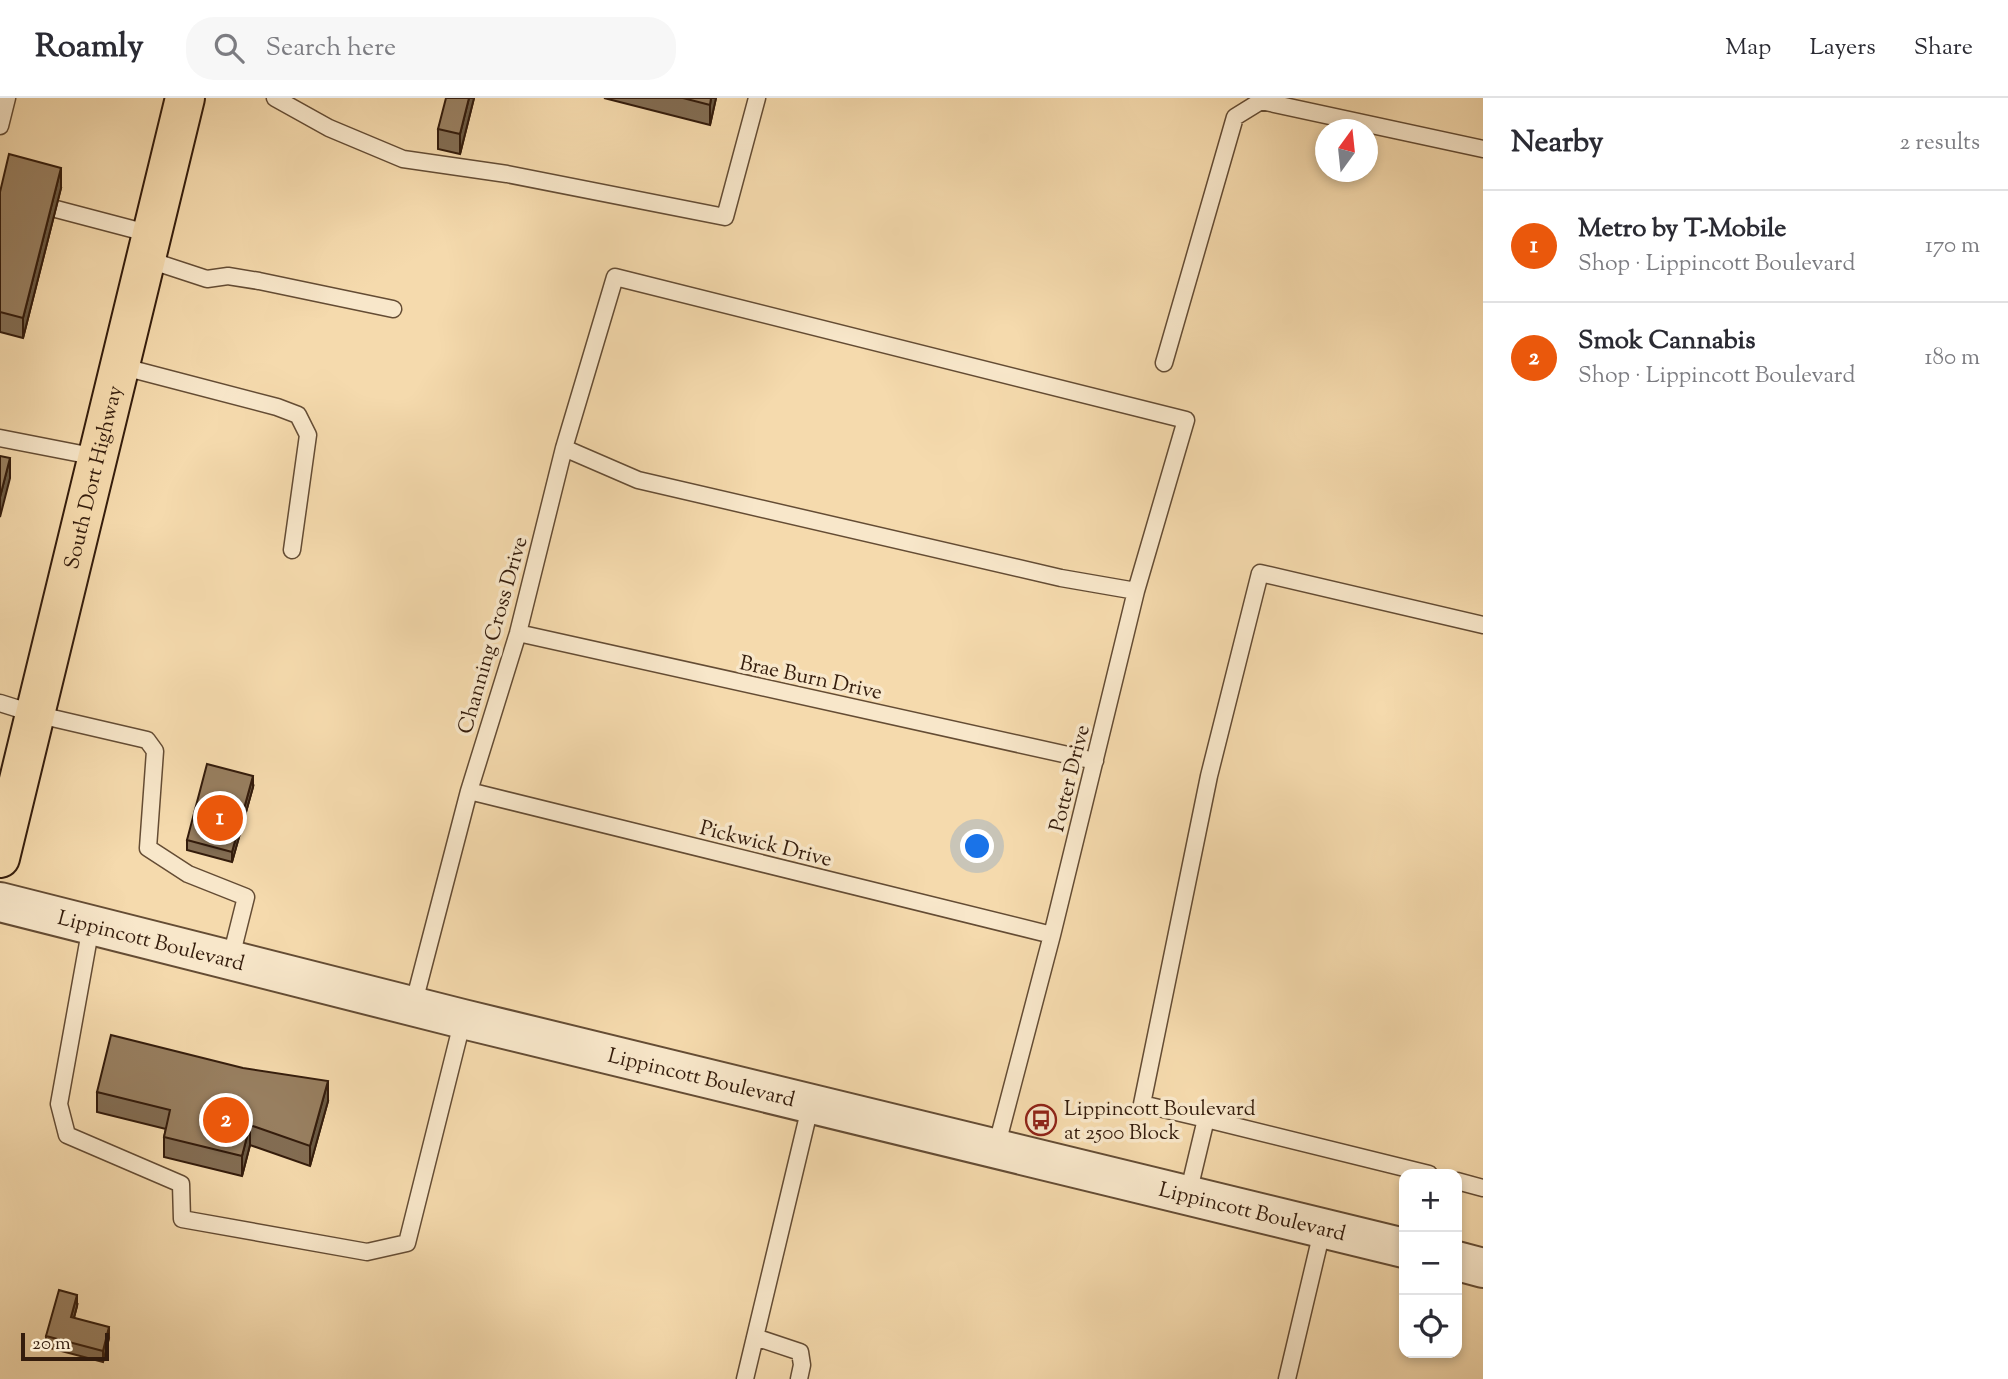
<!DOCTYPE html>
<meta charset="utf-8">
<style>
:root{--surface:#fff;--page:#f7f7f7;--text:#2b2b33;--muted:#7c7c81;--line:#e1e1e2;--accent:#ea580c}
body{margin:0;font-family:"Sorts Mill Goudy",serif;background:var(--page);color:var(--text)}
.controls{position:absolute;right:21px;bottom:21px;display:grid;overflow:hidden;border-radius:14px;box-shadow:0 4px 10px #0003}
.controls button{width:63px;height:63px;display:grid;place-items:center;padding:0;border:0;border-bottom:2px solid var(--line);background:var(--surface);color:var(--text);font:35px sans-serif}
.compass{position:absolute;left:1315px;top:21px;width:63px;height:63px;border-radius:50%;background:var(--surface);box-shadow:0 4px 10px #0003;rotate:15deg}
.scale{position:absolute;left:21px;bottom:18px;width:88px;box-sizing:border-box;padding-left:7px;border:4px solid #341c0c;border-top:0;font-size:19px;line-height:24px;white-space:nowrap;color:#341c0c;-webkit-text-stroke:5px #f8e7ca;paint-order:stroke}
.you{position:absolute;left:978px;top:749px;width:24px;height:24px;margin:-18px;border:5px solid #fff;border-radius:50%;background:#1a73e8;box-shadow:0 0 0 10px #1a73e833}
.badge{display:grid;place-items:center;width:46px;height:46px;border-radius:50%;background:var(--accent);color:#fff;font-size:23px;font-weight:700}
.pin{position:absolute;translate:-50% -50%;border:4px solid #fff;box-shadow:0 2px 7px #0006}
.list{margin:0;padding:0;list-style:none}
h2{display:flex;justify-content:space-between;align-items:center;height:91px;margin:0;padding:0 28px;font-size:30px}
h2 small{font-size:23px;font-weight:400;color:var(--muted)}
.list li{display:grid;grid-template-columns:46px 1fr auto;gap:21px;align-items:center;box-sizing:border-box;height:112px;padding:0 28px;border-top:2px solid var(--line)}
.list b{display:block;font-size:26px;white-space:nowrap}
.list p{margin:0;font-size:23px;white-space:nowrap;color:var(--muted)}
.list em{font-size:23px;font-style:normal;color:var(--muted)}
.icon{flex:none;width:38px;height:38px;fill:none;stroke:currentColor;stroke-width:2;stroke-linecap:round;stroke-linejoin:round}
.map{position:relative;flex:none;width:1483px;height:1281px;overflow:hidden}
header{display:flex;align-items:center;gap:42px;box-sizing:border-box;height:98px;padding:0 35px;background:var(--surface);border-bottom:2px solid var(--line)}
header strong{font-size:33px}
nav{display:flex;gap:38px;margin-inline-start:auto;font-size:24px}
.search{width:490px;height:63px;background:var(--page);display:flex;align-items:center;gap:18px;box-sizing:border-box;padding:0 24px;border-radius:28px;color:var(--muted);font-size:26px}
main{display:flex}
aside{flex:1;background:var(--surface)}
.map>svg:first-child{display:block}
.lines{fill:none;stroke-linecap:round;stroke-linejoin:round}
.service-casing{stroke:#644c34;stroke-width:19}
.tertiary-casing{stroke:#644c34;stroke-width:42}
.primary-casing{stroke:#341c0c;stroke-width:42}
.service{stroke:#f8e7ca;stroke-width:16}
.tertiary{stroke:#f8e7ca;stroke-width:38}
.primary{stroke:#f5daad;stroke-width:38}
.wall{fill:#836d53;stroke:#341c0c;stroke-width:2}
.shaded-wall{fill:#6a5943;stroke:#341c0c;stroke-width:2}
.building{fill:#987f60;stroke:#341c0c;stroke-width:2}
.labels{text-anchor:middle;stroke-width:7;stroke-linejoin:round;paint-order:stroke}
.street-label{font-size:21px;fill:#341c0c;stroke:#f8e7ca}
.poi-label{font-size:21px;fill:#341c0c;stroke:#f8e7ca;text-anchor:start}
</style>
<header>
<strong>Roamly</strong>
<div class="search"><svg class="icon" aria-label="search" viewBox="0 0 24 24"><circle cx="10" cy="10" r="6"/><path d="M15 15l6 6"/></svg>Search here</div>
<nav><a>Map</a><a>Layers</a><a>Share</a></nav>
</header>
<main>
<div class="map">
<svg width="1483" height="1281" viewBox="0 0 1483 1281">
<rect width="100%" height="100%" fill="#f5daad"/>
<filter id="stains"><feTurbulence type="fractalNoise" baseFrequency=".00286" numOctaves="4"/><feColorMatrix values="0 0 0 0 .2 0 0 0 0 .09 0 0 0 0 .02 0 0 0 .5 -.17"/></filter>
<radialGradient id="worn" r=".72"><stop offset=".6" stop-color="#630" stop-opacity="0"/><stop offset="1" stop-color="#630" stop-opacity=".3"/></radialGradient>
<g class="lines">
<g class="service-casing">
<path id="service" d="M275,0L329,30L403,61L507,76L725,119L757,0
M1262,0L1261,3L1483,51
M0,28L7,0
M56,111L151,136
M146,161L207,181L228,178L259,183L393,211
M1164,265L1235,19L1261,3
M120,268L277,309L298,317L308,337L292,452
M0,340L97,359
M564,350L638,382L1061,480L1136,493
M518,535L1095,663
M0,605L35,616L147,642L155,653L148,750L188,776L246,799L230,863
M469,693L1052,837
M91,828L59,1006L67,1037L181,1086L182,1121L367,1154L407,1145L463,921
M413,908L469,693L518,535L564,350L615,179L1186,322L1136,493L1052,837L996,1050
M1206,1021L1142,1006L1209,678L1260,475L1483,527
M1457,1083L1483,1090
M1188,1096L1206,1021L1429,1076
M755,1239L800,1254L802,1267L799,1281
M745,1281L811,1005
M1287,1281L1323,1129"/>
</g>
<g class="tertiary-casing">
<g id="tertiary">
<path id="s1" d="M0,804L463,921L1404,1150"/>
<path d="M1457,1163L1483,1170"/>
</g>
</g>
<g class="primary-casing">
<g id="primary">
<path id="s2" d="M0,760L185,0"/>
</g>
</g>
<use href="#service" class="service"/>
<use href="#tertiary" class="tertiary"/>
<use href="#primary" class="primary"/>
</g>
<path class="wall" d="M474,0L460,56L438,51V31Z
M604,0H716L710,27Z
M61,90L23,240L0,234V94Z
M253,689L232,764L187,752V742Z
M97,994L328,1003L310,1068L250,1047L242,1078L164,1059V1039L166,1031L97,1014Z
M77,1208L74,1220L109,1240L103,1264L46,1249V1238Z"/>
<path class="shaded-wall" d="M469,0H474L460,56V36Z
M711,0H716L710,27V7Z
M61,70V90L23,240V220Z
M10,360V380L0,419V399Z
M253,678V689L232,764V754Z
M328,983V1003L310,1068V1048Z
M250,1027V1047L242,1078V1058Z
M77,1197V1208L71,1230V1219Z
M109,1229V1240L103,1264V1253Z"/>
<path class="building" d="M446,0H469L460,36L438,31Z
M683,0H711L710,7Z
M9,56L61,70L23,220L0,214V94Z
M0,358L10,360L0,399Z
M207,666L253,678L232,754L187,742Z
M111,937L243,970L328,983L310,1048L250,1027L242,1058L164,1039L170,1012L97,994Z
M59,1192L77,1197L71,1219L109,1229L103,1253L46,1238Z"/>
<defs>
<g id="bus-ring" transform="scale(1.575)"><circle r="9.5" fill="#f8e7ca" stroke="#8f2418" stroke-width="1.5"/><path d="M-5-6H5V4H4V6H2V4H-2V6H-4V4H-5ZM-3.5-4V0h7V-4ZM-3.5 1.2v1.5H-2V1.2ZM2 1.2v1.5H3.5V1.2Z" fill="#8f2418"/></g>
</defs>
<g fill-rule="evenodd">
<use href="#bus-ring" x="1041" y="1022"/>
</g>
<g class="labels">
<g class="street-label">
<text dy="7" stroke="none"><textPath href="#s2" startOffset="392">South Dort Highway</textPath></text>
<text transform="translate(492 537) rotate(-74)" y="7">Channing Cross Drive</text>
<text transform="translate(811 579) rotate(12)" y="7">Brae Burn Drive</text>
<text transform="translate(1069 680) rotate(-76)" y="7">Potter Drive</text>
<text transform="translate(766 745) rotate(14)" y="7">Pickwick Drive</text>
<text dy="7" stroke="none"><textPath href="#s1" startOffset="156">Lippincott Boulevard</textPath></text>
<text dy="7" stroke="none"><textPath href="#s1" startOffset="723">Lippincott Boulevard</textPath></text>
<text dy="7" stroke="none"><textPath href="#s1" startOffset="1290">Lippincott Boulevard</textPath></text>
</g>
<g class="poi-label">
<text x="1064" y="1017">Lippincott Boulevard<tspan x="1064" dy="24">at 2500 Block</tspan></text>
</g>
</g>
<rect width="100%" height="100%" filter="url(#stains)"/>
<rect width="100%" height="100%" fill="url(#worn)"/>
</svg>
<div class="controls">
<button>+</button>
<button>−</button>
<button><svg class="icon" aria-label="locate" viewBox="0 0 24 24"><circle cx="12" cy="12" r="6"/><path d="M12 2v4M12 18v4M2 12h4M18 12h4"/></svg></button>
</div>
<svg class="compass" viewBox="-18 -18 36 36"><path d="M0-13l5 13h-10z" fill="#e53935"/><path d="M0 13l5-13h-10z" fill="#7c7c81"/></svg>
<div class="scale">20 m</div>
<div class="you"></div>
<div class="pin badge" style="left:220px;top:720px">1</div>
<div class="pin badge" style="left:226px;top:1022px">2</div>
</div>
<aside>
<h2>Nearby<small>2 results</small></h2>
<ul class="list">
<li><span class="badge">1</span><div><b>Metro by T-Mobile</b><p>Shop · Lippincott Boulevard</p></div><em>170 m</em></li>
<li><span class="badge">2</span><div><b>Smok Cannabis</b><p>Shop · Lippincott Boulevard</p></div><em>180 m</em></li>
</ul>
</aside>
</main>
